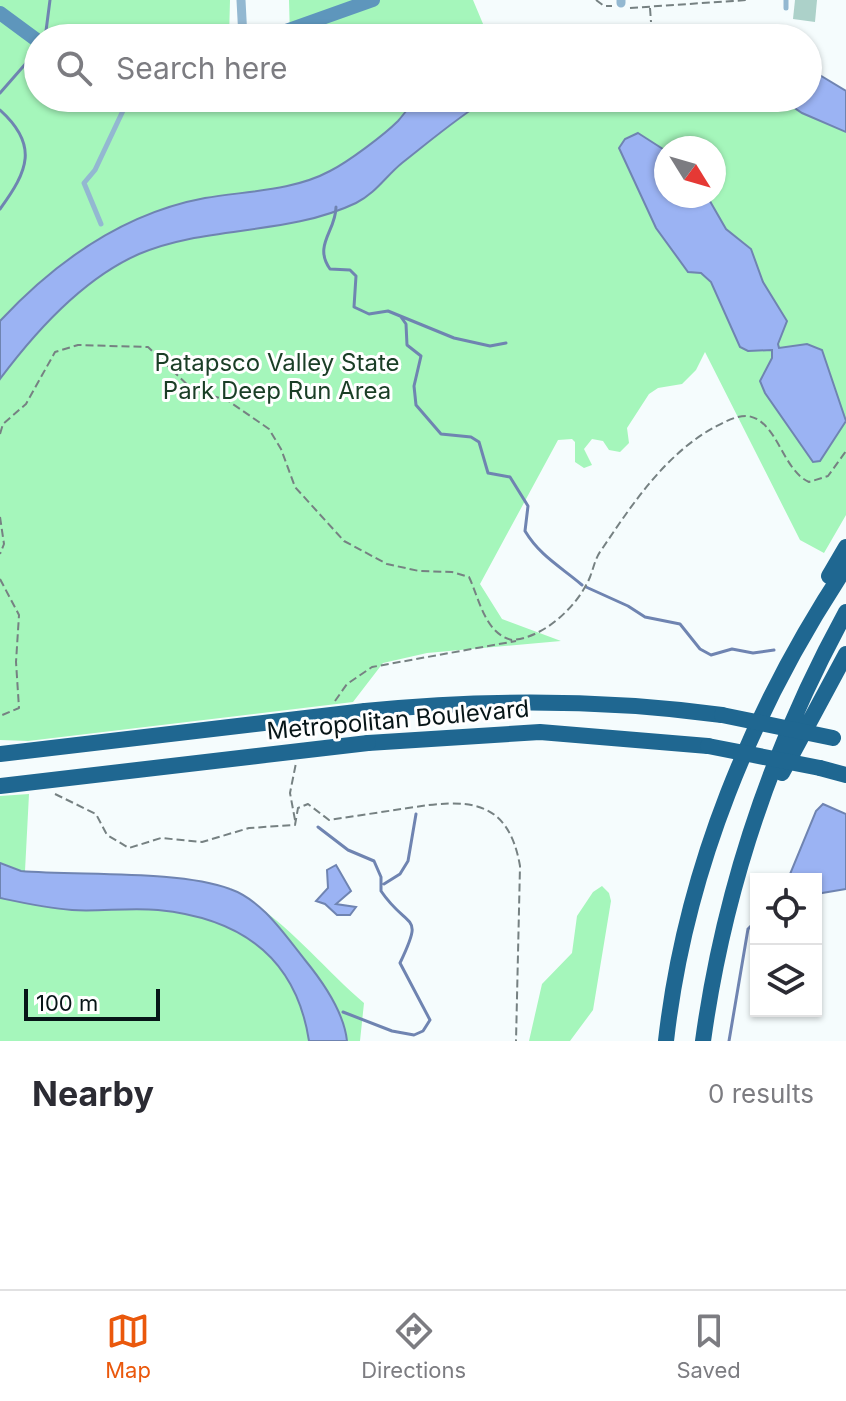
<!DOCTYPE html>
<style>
:root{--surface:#fff;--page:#f2f2f3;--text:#2b2b33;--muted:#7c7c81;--line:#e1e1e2;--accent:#ea580c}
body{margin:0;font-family:Inter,sans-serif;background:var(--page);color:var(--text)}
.controls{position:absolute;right:24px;bottom:24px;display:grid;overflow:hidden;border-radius:0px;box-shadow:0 2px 6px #0004}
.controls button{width:72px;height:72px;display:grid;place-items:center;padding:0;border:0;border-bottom:2px solid var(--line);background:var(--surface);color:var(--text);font:40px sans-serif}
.compass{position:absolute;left:654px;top:136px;width:72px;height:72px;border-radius:50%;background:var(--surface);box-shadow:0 2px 6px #0004;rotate:127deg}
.scale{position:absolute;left:24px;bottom:20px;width:136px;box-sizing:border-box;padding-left:8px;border:4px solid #071517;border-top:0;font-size:22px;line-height:28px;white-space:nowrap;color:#071517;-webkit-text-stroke:6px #fff;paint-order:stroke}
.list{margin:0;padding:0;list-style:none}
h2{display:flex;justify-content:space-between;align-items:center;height:104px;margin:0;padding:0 32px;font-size:34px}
h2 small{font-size:26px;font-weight:400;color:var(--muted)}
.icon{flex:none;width:44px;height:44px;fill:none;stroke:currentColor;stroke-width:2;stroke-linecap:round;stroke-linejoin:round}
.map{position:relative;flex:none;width:846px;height:1041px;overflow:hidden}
.search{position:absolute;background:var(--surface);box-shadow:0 2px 6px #0004;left:24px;right:24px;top:24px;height:88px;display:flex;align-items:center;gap:20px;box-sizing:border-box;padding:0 28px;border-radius:44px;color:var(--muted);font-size:30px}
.sheet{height:248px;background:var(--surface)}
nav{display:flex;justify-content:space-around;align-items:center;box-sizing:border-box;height:112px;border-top:2px solid var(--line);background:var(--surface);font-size:22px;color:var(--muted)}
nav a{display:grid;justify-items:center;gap:4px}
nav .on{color:var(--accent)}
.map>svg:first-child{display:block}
.green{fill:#a5f6bb;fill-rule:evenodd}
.water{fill:#9bb3f3;stroke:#6f84b1;stroke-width:2}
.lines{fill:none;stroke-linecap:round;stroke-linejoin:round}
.stream{stroke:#6f84b1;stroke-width:3}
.building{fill:#acd1c9}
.path{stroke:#768182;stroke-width:2;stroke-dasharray:8 4;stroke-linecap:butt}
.lane{stroke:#93b8d1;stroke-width:5}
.street{stroke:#93b8d1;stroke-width:9}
.secondary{stroke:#5e96bc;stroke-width:14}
.highway{stroke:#1f6791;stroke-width:16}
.highway-bridge{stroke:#1f6791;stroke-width:16}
.labels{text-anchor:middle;stroke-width:6;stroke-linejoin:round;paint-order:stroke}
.park-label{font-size:24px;fill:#1a3e26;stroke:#fff}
.street-label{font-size:24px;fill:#071517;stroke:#fff}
</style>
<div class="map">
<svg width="846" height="1041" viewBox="0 0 846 1041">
<rect width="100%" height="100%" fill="#f5fcfd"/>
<path class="green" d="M0,0H230L229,38H38V98H448L463,116L489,98H780L802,113L846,132V515L824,553L800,540L705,352L696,370L682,384L658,388L649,394L627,428L629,443L620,452L609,450L603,441L592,439L584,449L592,465L584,468L575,462V442L572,439L558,440L480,584L502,619L561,641L427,653L383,663L353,702L28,741L0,740ZM666,148H714V196H666Z
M289,0H473L486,31L473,38H290Z
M29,794L25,871C73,875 197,872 234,891C283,917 322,967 364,1003L360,1041H0V796Z
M602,886L609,893L611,901L593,1010L570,1041H529L542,984L572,953L577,916L593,892Z"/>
<path class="water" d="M808,68L846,91V132L802,113L780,98H808Z
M418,98H489C458,117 430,141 402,163C386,176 376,193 356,203C287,236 207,225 139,254C84,278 35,332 0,379V321C56,261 124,213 205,198C246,191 293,191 330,171C348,162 384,135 398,121C405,113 410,105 418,98Z
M638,133L666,151V196H707L726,229L751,249L763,282L787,321L778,344L779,348L807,344L822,350L846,421L820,461L813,462L765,393L760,381L772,358V350L748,351L740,347L711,282L701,273L688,272L656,228L619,148L625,139Z
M823,804L846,814V889L816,894V879H788L816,811Z
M0,863L21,871C79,876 179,870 230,889C262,900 284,934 305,960C323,982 344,1012 347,1041H309C296,956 239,918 158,910C129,907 100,912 72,910C47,908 24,903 0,898Z
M336,865L351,891L336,904L356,907L350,915H337L325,904L316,901L328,888L327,870Z"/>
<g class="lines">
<path class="stream" d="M46,31L50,0
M0,93L35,53
M0,110C39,145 28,171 0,209
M336,207C336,231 313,245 330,269L350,270L356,276L354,307L369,314L388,311L454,338L490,346L506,343
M401,317L406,324L407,345L421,356L414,386L416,405L441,434L471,437L479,442L488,473L510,477L528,506L525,531C540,556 561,567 582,585
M586,587L628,606L645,617L680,624L700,649L711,655L732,649L753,653L774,650
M318,827L348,850L374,861L381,877V891C408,931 425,911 400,963L430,1020L423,1031L414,1035L392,1031L343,1012
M384,884L400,874L408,861L416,814
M729,1041L748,929L756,921"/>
</g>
<path class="building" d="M795,0H817L815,22L793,19Z"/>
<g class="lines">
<path class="path" d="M596,0L604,6H612
M630,8L747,0
M650,8L651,22
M0,434L3,424L26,404L55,352L78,345L148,347L194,391L227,400L269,429L281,449L295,487L344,541L387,564L419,571L452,572L469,577C479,598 485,634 512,640C544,638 578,606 590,577C594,567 595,558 602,549C633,503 665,455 713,428C723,423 736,415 748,416C778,421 782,470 809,482L828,476L846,451
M0,517L4,544L0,554
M0,579L19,615L16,662L19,708L0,716
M335,701L347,684L372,667L516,641
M55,794L96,814L107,835L129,848L161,838L202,842L249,828L295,825L298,808L308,804L329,820C355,816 382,812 408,808C466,799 508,797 520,866L516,1041
M295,820L290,793L296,763"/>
<path class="lane" d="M786,8V0
M101,224L84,183L95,170L129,98"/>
<path class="street" d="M241,0L243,38
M621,0V3"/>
<path class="secondary" d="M0,13L38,41
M266,38L373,0"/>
<path class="highway" d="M829,576L846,547
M365,711C485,699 602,699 722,715
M368,743L540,732L708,746
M820,768L846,775
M782,773L846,654
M666,1041C685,871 752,709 846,567
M703,1041C724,889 772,747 846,612"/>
<path class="highway-bridge" d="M722,715L833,738
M708,746L820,768
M0,754L365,711
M0,786L368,743"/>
</g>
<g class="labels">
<g class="park-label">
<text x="277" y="371">Patapsco Valley State<tspan x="277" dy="28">Park Deep Run Area</tspan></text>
</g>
<g class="street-label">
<text transform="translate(398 720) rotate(-5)" y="8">Metropolitan Boulevard</text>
</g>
</g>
</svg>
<div class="controls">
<button><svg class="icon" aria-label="locate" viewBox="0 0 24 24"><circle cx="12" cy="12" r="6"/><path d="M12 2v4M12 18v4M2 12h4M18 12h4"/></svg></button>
<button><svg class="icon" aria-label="layers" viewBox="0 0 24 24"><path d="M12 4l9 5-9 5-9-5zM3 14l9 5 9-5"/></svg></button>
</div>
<svg class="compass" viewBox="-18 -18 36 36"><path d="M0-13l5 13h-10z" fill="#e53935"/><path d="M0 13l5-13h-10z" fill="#7c7c81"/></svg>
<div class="scale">100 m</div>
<div class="search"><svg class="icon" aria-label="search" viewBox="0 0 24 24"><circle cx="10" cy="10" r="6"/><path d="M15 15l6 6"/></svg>Search here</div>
</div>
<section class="sheet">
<h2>Nearby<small>0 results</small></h2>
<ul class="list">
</ul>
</section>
<nav>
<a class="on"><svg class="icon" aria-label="map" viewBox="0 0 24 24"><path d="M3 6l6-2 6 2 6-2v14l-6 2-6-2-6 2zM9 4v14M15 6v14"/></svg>Map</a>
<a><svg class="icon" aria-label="directions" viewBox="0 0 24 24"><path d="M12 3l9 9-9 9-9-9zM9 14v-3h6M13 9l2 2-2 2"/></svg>Directions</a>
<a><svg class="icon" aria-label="saved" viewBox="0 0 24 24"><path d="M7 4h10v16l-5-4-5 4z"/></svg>Saved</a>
</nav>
